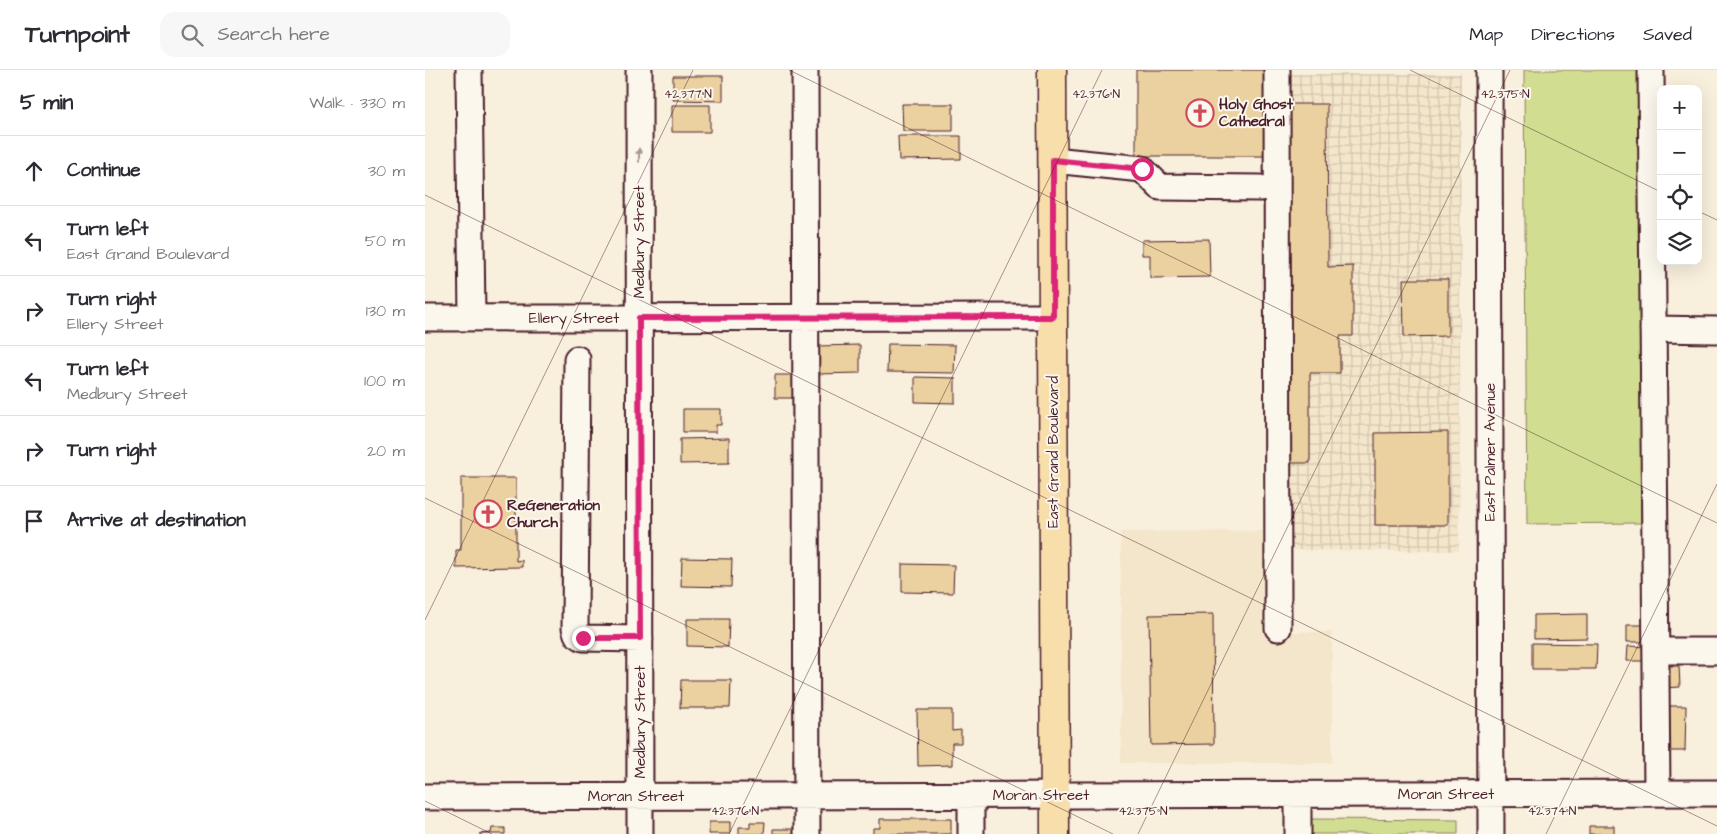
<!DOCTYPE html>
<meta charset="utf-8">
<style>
:root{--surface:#fff;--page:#f7f7f7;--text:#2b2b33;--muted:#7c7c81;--line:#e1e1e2}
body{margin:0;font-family:"Architects Daughter",sans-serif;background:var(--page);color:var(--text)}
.controls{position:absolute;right:15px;top:15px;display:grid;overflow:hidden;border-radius:10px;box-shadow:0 5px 20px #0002}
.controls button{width:45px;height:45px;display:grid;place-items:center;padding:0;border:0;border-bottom:1px solid var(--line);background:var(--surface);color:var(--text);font:25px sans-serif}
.stop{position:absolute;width:15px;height:15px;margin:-11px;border:4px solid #db2777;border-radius:50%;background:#fff}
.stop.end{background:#db2777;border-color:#fff;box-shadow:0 1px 5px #0008}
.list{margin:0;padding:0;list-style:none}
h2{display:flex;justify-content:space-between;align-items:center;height:65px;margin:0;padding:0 20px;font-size:21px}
h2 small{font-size:16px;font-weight:400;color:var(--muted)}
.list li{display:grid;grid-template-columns:32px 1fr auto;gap:15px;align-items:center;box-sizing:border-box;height:70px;padding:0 20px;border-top:1px solid var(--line)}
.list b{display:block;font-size:19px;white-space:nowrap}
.list p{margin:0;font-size:16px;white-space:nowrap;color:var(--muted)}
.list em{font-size:16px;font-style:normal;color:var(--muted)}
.icon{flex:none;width:28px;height:28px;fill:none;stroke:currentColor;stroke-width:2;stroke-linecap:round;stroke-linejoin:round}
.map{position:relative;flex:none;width:1292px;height:764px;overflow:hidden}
header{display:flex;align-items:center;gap:30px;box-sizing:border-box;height:70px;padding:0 25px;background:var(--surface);border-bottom:1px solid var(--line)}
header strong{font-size:24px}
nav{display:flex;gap:28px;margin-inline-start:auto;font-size:18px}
.search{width:350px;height:45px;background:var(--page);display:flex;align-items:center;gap:12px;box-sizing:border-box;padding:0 18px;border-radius:15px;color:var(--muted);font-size:19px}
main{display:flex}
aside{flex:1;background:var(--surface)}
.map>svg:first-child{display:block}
.built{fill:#f4e6cb}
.industrial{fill:url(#industrial-grid)}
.green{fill:#d1de91;stroke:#8e7e5e}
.building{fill:#ebd1a0;stroke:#4a1f2b}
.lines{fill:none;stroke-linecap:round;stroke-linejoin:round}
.minor-casing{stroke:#4a1f2b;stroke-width:29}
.major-casing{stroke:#4a1f2b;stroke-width:31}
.minor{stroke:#fbf7ec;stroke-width:25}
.major{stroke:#f8deab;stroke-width:28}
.oneway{fill:#ab9695}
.route{stroke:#db2777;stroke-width:6}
.ticks{fill:none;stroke:#4a1f2b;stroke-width:1;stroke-opacity:0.45}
.labels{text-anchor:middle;stroke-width:4;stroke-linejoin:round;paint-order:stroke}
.poi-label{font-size:15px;font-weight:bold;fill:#4a1f2b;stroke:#fbf7ec;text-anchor:start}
.street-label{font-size:15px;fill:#4a1f2b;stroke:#fbf7ec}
.ticks-label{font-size:12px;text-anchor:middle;fill:#4a1f2b;stroke:#fbf7ec;stroke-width:4;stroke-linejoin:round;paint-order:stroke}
</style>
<header>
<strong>Turnpoint</strong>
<div class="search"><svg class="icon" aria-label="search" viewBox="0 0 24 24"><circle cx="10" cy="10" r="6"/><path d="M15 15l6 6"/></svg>Search here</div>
<nav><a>Map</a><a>Directions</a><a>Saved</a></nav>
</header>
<main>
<aside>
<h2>5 min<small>Walk · 330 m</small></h2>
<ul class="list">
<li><svg class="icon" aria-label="ahead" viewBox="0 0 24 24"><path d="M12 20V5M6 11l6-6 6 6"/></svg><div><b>Continue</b></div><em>30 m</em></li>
<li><svg class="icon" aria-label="left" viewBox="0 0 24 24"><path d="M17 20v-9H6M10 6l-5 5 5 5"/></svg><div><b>Turn left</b><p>East Grand Boulevard</p></div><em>50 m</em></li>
<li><svg class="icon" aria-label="right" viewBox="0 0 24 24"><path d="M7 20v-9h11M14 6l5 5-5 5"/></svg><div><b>Turn right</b><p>Ellery Street</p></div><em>130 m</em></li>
<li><svg class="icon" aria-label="left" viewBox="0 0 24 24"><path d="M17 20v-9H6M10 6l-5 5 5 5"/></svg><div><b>Turn left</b><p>Medbury Street</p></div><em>100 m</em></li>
<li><svg class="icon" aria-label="right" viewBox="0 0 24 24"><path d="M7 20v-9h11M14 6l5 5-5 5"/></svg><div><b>Turn right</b></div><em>20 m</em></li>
<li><svg class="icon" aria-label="arrive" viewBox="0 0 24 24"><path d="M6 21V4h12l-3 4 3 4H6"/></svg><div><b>Arrive at destination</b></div></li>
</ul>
</aside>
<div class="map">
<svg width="1292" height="764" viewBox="0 0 1292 764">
<defs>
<pattern id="industrial-grid" width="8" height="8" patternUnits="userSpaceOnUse" patternTransform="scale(1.25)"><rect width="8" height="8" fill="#f4e6cb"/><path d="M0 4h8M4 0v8" fill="none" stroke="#d3c5ae"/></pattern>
</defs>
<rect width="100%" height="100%" fill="#f8efdd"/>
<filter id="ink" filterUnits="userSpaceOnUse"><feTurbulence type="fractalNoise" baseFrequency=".02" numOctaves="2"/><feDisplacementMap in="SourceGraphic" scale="10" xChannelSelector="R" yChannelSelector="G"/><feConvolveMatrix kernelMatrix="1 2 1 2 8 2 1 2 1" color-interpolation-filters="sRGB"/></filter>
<g filter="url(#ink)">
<path class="built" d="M843,461V562H907V693H696V462Z"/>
<path class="industrial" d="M861,4H1036L1034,481L859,480Z"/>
<path class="green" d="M1099,0H1213L1216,453L1102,454Z
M884,749L1033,750V764H884Z"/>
<path class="building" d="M711,0H839V86H711Z
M248,6H298V31L248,30Z
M477,34H528V61H478Z
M860,34H902L903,197L928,196V266H915V303H885V393H862Z
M247,35H285V62H247Z
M473,66H536V89L474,90Z
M784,169L785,207L725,208V185H717V170Z
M978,209H1023V266L979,267Z
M463,274L530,275L529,303L462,302Z
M435,275V303L391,304V276Z
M350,305H369L368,328H350Z
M490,307L530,308V333L490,332Z
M258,339H296V355H291V362H258Z
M1023,362V455H950V363Z
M304,368V393L255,394V369Z
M36,408H91V491L97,490V497L31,498V480H36Z
M257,488L307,489L306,517L256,516Z
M477,494L529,495L528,523L477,522Z
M788,544L789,674L726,675L724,545Z
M1162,544V568L1109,569V545Z
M262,549H304L303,577L262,576Z
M1202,555H1221L1222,572H1202Z
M1107,573L1172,574L1171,599H1107Z
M1203,576L1223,577V591H1202Z
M1237,596H1254L1255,617L1238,618Z
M256,610H306L305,638H255Z
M1243,636H1261L1260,681H1236Z
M492,640H527V661L536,660V673H527V695L493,696Z
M455,749H526V764H448V758H455Z
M284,752H305V764H284Z
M325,752H340L339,764H314V757H325Z
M1164,756H1189V764H1164Z
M67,758H80V764H54L66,763Z
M348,759H373V764H348Z"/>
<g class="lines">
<g class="minor-casing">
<path id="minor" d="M44,0L47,248
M214,0L215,764
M380,0L382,764
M852,0L853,558
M1064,0L1066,764
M1226,0L1232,723
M628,90L717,99L735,117L835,118
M0,248L628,247
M1228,259L1292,260
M152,289L150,558L152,564L158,568L215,569
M1231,581H1292
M873,724V764
M0,727L1292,723
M546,764V725"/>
</g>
<g class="major-casing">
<path id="major" d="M627,0L630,764"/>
</g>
<use href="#minor" class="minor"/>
<use href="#major" class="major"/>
</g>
<defs><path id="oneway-solid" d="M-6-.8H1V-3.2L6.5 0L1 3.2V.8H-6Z" transform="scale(1.25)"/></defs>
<use class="oneway" href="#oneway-solid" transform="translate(214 85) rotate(-90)"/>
</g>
<g class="lines" filter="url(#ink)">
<path class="route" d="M158,568H215L214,248L628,247V90L717,99"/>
</g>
<path class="ticks" d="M364,0L1292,453M985,0L1236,122M0,125L1292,756M1273,141L1292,150M0,428L688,764M0,550L268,0M0,731L67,764M304,764L677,0M713,764L1085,0M1121,764L1292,414"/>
<defs>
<g id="church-ring" transform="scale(1.4375)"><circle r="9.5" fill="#fbf7ec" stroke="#d1495b" stroke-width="1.5"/><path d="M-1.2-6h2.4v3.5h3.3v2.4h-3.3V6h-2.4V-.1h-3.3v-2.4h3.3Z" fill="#d1495b"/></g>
</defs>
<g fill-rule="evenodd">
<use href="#church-ring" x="775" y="43"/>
<use href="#church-ring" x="63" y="444"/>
</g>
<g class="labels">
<g class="poi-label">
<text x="794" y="39">Holy Ghost<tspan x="794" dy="17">Cathedral</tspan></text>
<text x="82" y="440">ReGeneration<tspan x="82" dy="17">Church</tspan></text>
</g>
<g class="street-label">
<text transform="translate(214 172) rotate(-90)" y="5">Medbury Street</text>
<text x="149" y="253">Ellery Street</text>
<text transform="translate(628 382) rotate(-90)" y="5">East Grand Boulevard</text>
<text transform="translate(1065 382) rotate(-90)" y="5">East Palmer Avenue</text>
<text transform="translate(215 652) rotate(-90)" y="5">Medbury Street</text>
<text x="1021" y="729">Moran Street</text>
<text x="616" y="730">Moran Street</text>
<text x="211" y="731">Moran Street</text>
</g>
</g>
<g class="ticks-label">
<text x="263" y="28">42.377°N</text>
<text x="671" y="28">42.376°N</text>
<text x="1080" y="28">42.375°N</text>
<text x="310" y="745">42.376°N</text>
<text x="718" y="745">42.375°N</text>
<text x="1127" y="745">42.374°N</text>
</g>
</svg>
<div class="controls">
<button>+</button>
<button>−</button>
<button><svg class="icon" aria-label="locate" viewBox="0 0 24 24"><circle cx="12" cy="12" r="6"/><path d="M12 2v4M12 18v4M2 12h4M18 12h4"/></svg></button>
<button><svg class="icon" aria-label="layers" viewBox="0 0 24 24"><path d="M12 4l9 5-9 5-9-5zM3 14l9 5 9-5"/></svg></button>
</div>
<div class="stop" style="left:717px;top:99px"></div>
<div class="stop end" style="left:158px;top:568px"></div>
</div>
</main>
